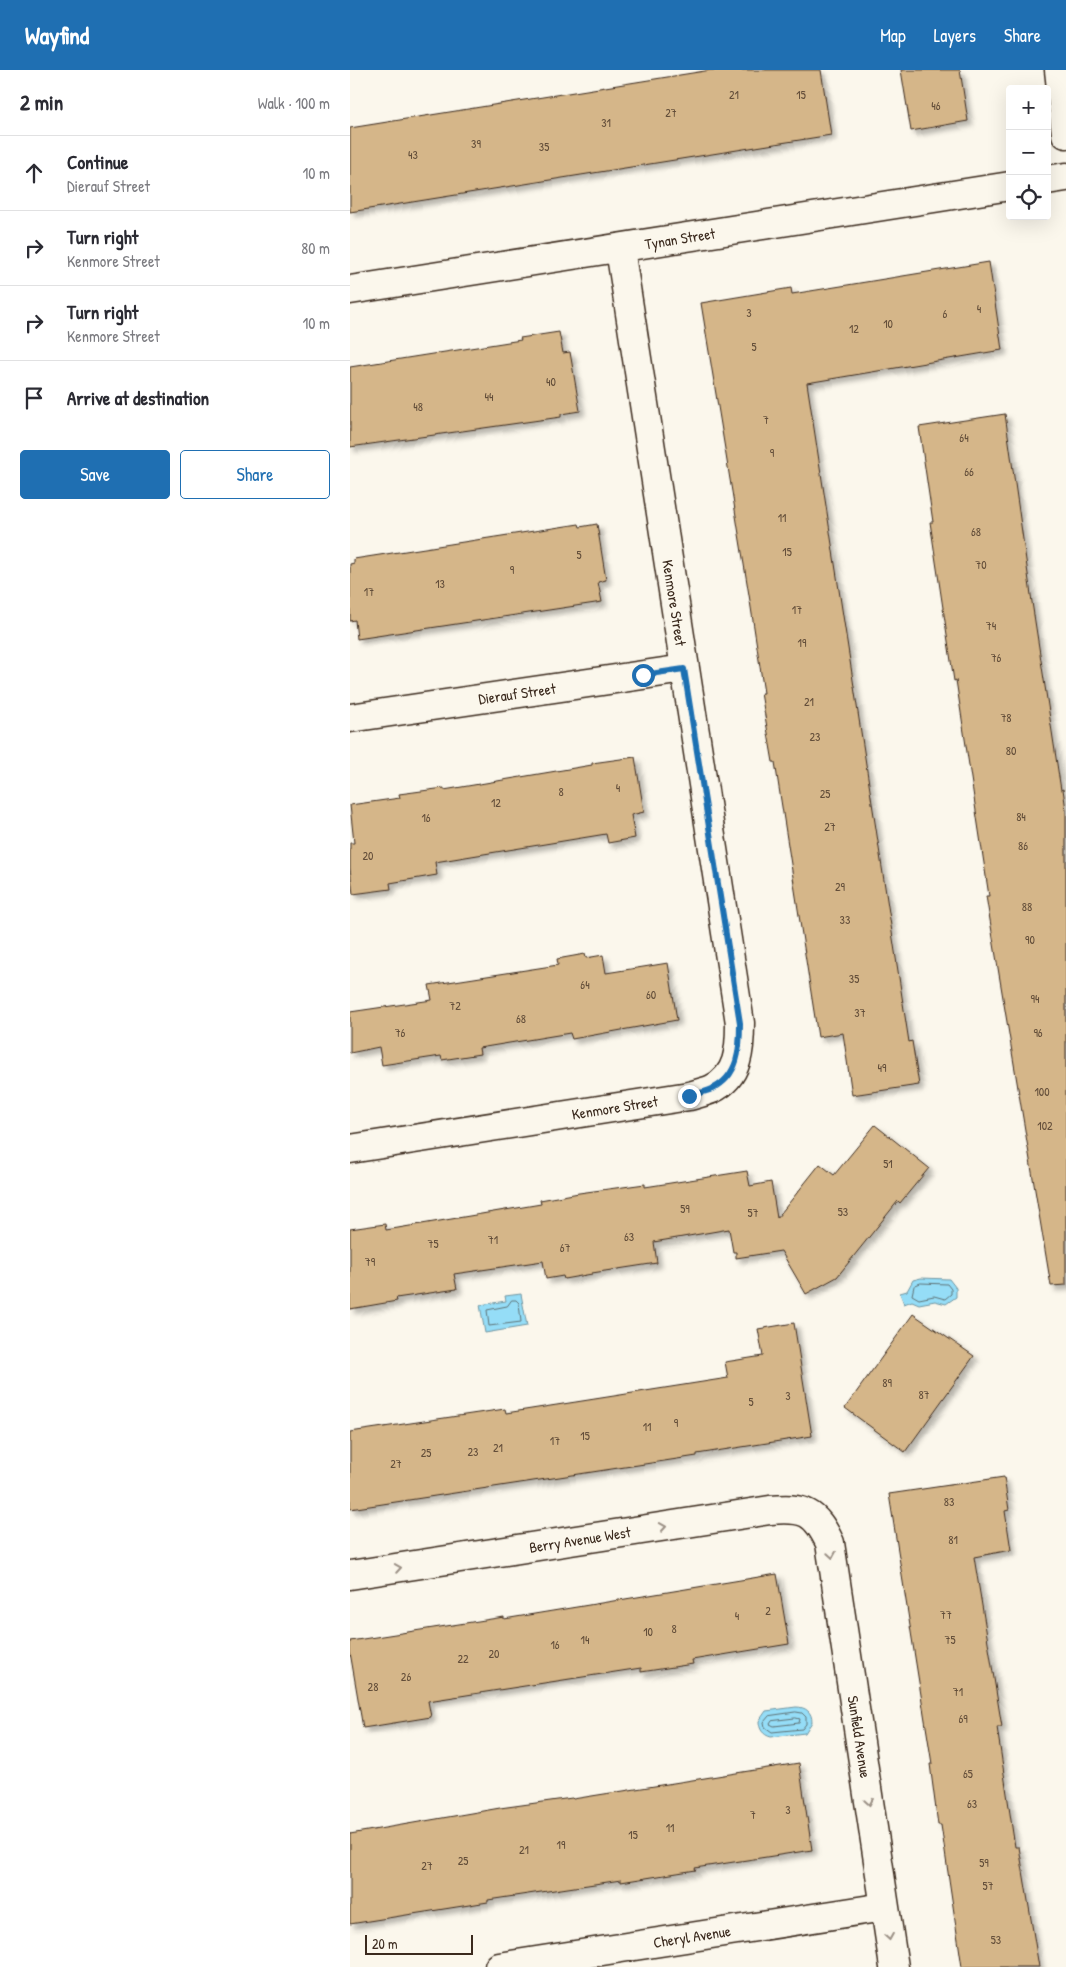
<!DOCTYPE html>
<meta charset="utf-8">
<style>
:root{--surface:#fff;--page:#f7f7f7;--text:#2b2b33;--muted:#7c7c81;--line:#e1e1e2;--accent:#1f6fb2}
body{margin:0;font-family:"Patrick Hand",sans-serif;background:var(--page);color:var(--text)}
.controls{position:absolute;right:15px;top:15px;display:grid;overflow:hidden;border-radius:5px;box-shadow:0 5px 20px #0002}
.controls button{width:45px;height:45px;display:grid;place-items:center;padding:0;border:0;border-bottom:1px solid var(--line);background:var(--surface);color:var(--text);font:25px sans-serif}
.scale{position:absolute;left:15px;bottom:12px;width:108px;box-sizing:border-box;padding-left:5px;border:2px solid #3b2a1e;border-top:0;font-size:14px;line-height:18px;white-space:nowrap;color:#3b2a1e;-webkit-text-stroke:4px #fbf7ec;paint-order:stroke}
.stop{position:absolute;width:15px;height:15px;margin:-11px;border:4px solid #1f6fb2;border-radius:50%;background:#fff}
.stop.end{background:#1f6fb2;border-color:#fff;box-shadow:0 1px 5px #0008}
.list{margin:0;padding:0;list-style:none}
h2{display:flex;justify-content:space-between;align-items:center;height:65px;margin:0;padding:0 20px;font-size:21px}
h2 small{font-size:16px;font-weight:400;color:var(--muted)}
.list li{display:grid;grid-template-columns:32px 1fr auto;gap:15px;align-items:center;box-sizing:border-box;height:75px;padding:0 20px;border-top:1px solid var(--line)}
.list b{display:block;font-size:19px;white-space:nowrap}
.list p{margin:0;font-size:16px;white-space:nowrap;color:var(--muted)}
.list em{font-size:16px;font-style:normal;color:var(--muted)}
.actions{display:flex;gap:10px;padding:15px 20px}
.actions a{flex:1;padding:11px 0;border:1px solid var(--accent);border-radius:5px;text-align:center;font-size:18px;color:var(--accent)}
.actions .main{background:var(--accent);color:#fff}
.icon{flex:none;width:28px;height:28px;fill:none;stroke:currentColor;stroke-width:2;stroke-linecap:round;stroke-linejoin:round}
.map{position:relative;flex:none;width:716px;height:1897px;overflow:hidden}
header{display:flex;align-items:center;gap:30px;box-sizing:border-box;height:70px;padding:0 25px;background:var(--accent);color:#fff}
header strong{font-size:24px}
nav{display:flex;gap:28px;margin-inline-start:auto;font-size:18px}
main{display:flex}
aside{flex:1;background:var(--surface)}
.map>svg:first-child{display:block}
.water{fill:#95ddf7;stroke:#7195a0}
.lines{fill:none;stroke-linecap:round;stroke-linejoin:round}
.shore{stroke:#5f7275;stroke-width:1}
.building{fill:#d5b689;stroke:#3b2a1e;filter:url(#shadow)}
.minor-casing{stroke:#3b2a1e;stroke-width:31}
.tertiary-casing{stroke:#3b2a1e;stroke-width:31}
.minor{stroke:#fbf7ec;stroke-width:28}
.tertiary{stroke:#fbf7ec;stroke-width:28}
.oneway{stroke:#9b9085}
.route{stroke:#1f6fb2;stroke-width:6}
.labels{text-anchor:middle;stroke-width:4.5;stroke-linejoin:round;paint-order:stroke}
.number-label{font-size:12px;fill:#624d39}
.street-label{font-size:15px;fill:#3b2a1e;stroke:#fbf7ec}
</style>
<header>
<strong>Wayfind</strong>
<nav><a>Map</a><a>Layers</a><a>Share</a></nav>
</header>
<main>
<aside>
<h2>2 min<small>Walk · 100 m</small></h2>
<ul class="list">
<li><svg class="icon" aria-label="ahead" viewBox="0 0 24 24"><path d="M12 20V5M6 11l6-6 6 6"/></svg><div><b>Continue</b><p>Dierauf Street</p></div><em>10 m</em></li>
<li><svg class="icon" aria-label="right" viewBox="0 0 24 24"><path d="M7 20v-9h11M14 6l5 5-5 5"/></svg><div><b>Turn right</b><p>Kenmore Street</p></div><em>80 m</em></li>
<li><svg class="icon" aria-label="right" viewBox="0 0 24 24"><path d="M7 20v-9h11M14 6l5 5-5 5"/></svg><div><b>Turn right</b><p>Kenmore Street</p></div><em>10 m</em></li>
<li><svg class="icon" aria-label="arrive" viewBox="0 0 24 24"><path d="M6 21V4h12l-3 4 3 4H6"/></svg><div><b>Arrive at destination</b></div></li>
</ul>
<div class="actions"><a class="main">Save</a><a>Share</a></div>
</aside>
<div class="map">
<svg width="716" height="1897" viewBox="0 0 716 1897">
<defs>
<filter id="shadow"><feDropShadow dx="4.5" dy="4.5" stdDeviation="2.5" flood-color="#0004"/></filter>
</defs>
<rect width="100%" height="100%" fill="#fbf7ec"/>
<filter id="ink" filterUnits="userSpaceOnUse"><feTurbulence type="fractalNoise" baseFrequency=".02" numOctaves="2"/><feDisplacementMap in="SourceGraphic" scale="10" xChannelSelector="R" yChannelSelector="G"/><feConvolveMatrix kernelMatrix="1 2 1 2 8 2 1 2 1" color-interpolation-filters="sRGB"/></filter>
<g filter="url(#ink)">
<path class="water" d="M571,1208L599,1209L606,1218V1227L596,1234L585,1231L569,1234L562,1231L554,1234L550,1223L557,1221L563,1210Z
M171,1224L177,1256L135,1263L130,1235L156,1231L155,1226Z
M446,1637C456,1637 462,1642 462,1652L455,1663L421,1667C413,1665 409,1659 409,1651L416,1641Z"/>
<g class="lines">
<path class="shore" d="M571,1213L597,1214L601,1219V1224L595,1229L584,1226L569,1229L562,1225L564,1216Z
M162,1230H166L169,1233L171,1252L139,1256L137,1240L157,1236Z
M446,1642L452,1643L456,1647V1654L452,1659L422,1662L415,1657L414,1652L419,1646Z
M446,1648L450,1649L449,1653L424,1656L420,1654L422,1651Z"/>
</g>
<path class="building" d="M361,0H471L481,65L0,142V58Z
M551,0H610L618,51L561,61Z
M639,192L652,280L457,313L559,972L562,971L569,1015L502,1025L493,963L468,967L425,692H423L411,623H414L400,531L351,233L441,218L442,224Z
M209,262L213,283L220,282L230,341L211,344V347L0,377V297L171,270L170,268Z
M655,344L682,532L711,720L713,719L716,740V1215L701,1216L636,826H639L606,610L604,611L580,452H583L569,357Z
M229,454L230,457L247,454L256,510L248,512L252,532L7,569L5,550L0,551V494L4,493V489Z
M285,687L294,742L281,745L285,768L258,773L256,764L85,792L87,805L40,813L41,819L3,824L0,798V773H4L0,735L50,728L49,724L94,718V720L242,695V693Z
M235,884L236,888L253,885L256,903L318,893L327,950L222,969L220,963L129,978L130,984L92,990L91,986L32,995L29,977L0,983V942L82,930L79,915L208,895L207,889Z
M525,1055L579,1098L550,1133L548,1131L487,1207L456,1224L431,1181L386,1188V1182H383L379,1159L304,1172L307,1193L242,1203V1204L214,1209L213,1206L196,1209L193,1191L104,1204L107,1219L46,1228L47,1231L0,1239V1159L35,1154L36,1160L191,1134L190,1130L229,1123L295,1114V1117L397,1101L400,1116L421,1112L427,1148L470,1094L484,1105Z
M563,1244L624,1286L555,1382L495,1338Z
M444,1253L462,1366L347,1384V1386L0,1439V1362L155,1339L156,1343L378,1308L375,1292L413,1286L408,1259Z
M654,1407L659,1440L655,1441L661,1480L624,1487L652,1657H647L665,1777H669L689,1897H612L591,1755H588L580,1694H582L539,1424Z
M427,1504L439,1574L342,1590L343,1594L291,1602V1598L78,1631L81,1647L13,1658L0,1582V1571L154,1547V1549Z
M449,1693L462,1780L345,1798L346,1800L271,1812V1810L138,1830V1832L0,1854V1764L150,1738L222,1728L223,1729Z"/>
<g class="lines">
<g class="minor-casing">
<path id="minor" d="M697,110L716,107
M0,220L660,116
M0,648L334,599
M0,1079L339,1026C346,1024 355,1022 362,1019C389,1006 390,979 390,953L270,179
M0,1505L420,1440C454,1437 465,1441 480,1473L544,1897
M149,1897L534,1837"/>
</g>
<g class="tertiary-casing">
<path id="tertiary" d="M709,0L716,64"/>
</g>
<use href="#minor" class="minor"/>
<use href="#tertiary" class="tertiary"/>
</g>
<defs><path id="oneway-chevron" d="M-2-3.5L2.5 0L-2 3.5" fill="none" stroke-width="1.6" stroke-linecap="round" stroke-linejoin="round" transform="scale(1.25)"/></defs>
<g class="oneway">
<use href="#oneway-chevron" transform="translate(313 1457) rotate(-9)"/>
<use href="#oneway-chevron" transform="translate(482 1485) rotate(81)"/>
<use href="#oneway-chevron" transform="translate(48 1498) rotate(-9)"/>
<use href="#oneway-chevron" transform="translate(519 1732) rotate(81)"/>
<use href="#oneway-chevron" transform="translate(539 1867) rotate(81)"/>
</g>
</g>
<g class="lines" filter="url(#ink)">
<path class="route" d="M293,605L334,599L390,953C390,979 389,1006 362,1019C355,1022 346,1024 339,1026"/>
</g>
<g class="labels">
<g class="number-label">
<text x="384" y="29">21</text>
<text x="451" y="29">15</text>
<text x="586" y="40">46</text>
<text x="321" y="47">27</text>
<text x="256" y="57">31</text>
<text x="126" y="78">39</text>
<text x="194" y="81">35</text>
<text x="63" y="89">43</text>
<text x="629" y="243">4</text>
<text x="399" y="247">3</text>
<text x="595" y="248">6</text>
<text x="538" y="258">10</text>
<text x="504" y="263">12</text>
<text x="404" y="281">5</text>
<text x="201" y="316">40</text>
<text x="139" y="331">44</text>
<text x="68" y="341">48</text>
<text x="416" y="354">7</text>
<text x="614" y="372">64</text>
<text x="422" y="387">9</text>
<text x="619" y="406">66</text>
<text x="432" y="452">11</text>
<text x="626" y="466">68</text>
<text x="437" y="486">15</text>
<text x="229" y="489">5</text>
<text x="631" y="499">70</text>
<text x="162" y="504">9</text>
<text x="90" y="518">13</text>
<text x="19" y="526">17</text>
<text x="447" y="544">17</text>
<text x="641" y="560">74</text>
<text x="452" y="577">19</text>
<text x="646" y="592">76</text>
<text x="459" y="636">21</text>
<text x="656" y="652">78</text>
<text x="465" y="671">23</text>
<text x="661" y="685">80</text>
<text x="268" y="722">4</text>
<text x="211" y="726">8</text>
<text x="475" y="728">25</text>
<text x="146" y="737">12</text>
<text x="671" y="751">84</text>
<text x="76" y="752">16</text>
<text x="480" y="761">27</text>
<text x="673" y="780">86</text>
<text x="18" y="790">20</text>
<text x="490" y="821">29</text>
<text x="677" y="841">88</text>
<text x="495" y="854">33</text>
<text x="680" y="874">90</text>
<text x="504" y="913">35</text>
<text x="235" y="919">64</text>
<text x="301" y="929">60</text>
<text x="685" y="933">94</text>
<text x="105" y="940">72</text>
<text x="510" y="947">37</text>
<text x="171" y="953">68</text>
<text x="50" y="967">76</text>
<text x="688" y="967">96</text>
<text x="532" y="1002">49</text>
<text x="692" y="1026">100</text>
<text x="695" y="1060">102</text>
<text x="538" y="1098">51</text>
<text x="335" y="1143">59</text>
<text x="493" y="1146">53</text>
<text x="403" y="1147">57</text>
<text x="279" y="1171">63</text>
<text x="143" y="1174">71</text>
<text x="83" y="1178">75</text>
<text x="215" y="1182">67</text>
<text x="20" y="1196">79</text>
<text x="537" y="1317">89</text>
<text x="574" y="1329">87</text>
<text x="438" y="1330">3</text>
<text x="401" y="1336">5</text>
<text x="326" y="1357">9</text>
<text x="297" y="1361">11</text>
<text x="235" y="1370">15</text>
<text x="205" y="1375">17</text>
<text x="148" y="1382">21</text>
<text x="123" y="1386">23</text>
<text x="76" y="1387">25</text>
<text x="46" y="1398">27</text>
<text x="599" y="1436">83</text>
<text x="603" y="1474">81</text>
<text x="418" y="1545">2</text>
<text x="596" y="1549">77</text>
<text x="387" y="1550">4</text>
<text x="324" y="1563">8</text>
<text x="298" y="1566">10</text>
<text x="235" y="1574">14</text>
<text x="600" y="1574">75</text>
<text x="205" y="1579">16</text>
<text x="144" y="1588">20</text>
<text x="113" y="1593">22</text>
<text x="56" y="1611">26</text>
<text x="23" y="1621">28</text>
<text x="608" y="1626">71</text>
<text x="613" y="1653">69</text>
<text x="618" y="1708">65</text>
<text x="622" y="1738">63</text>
<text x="438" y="1744">3</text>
<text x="403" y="1749">7</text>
<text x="320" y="1762">11</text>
<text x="283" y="1769">15</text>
<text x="211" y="1779">19</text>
<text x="174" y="1784">21</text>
<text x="113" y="1795">25</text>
<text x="634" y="1797">59</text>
<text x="77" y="1800">27</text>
<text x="638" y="1820">57</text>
<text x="646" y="1874">53</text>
</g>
<g class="street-label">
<text transform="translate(330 169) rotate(-9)" y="5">Tynan Street</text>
<text transform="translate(324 533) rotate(81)" y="5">Kenmore Street</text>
<text transform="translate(167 624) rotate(-8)" y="5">Dierauf Street</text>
<text transform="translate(265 1038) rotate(-9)" y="5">Kenmore Street</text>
<text transform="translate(230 1470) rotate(-9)" y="5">Berry Avenue West</text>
<text transform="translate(509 1667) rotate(81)" y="5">Sunfield Avenue</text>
<text transform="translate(342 1867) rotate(-9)" y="5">Cheryl Avenue</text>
</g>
</g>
</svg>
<div class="controls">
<button>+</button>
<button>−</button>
<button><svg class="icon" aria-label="locate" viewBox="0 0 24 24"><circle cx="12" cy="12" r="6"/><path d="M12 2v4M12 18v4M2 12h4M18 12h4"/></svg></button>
</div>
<div class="scale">20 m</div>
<div class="stop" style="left:293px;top:605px"></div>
<div class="stop end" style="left:339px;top:1026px"></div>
</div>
</main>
